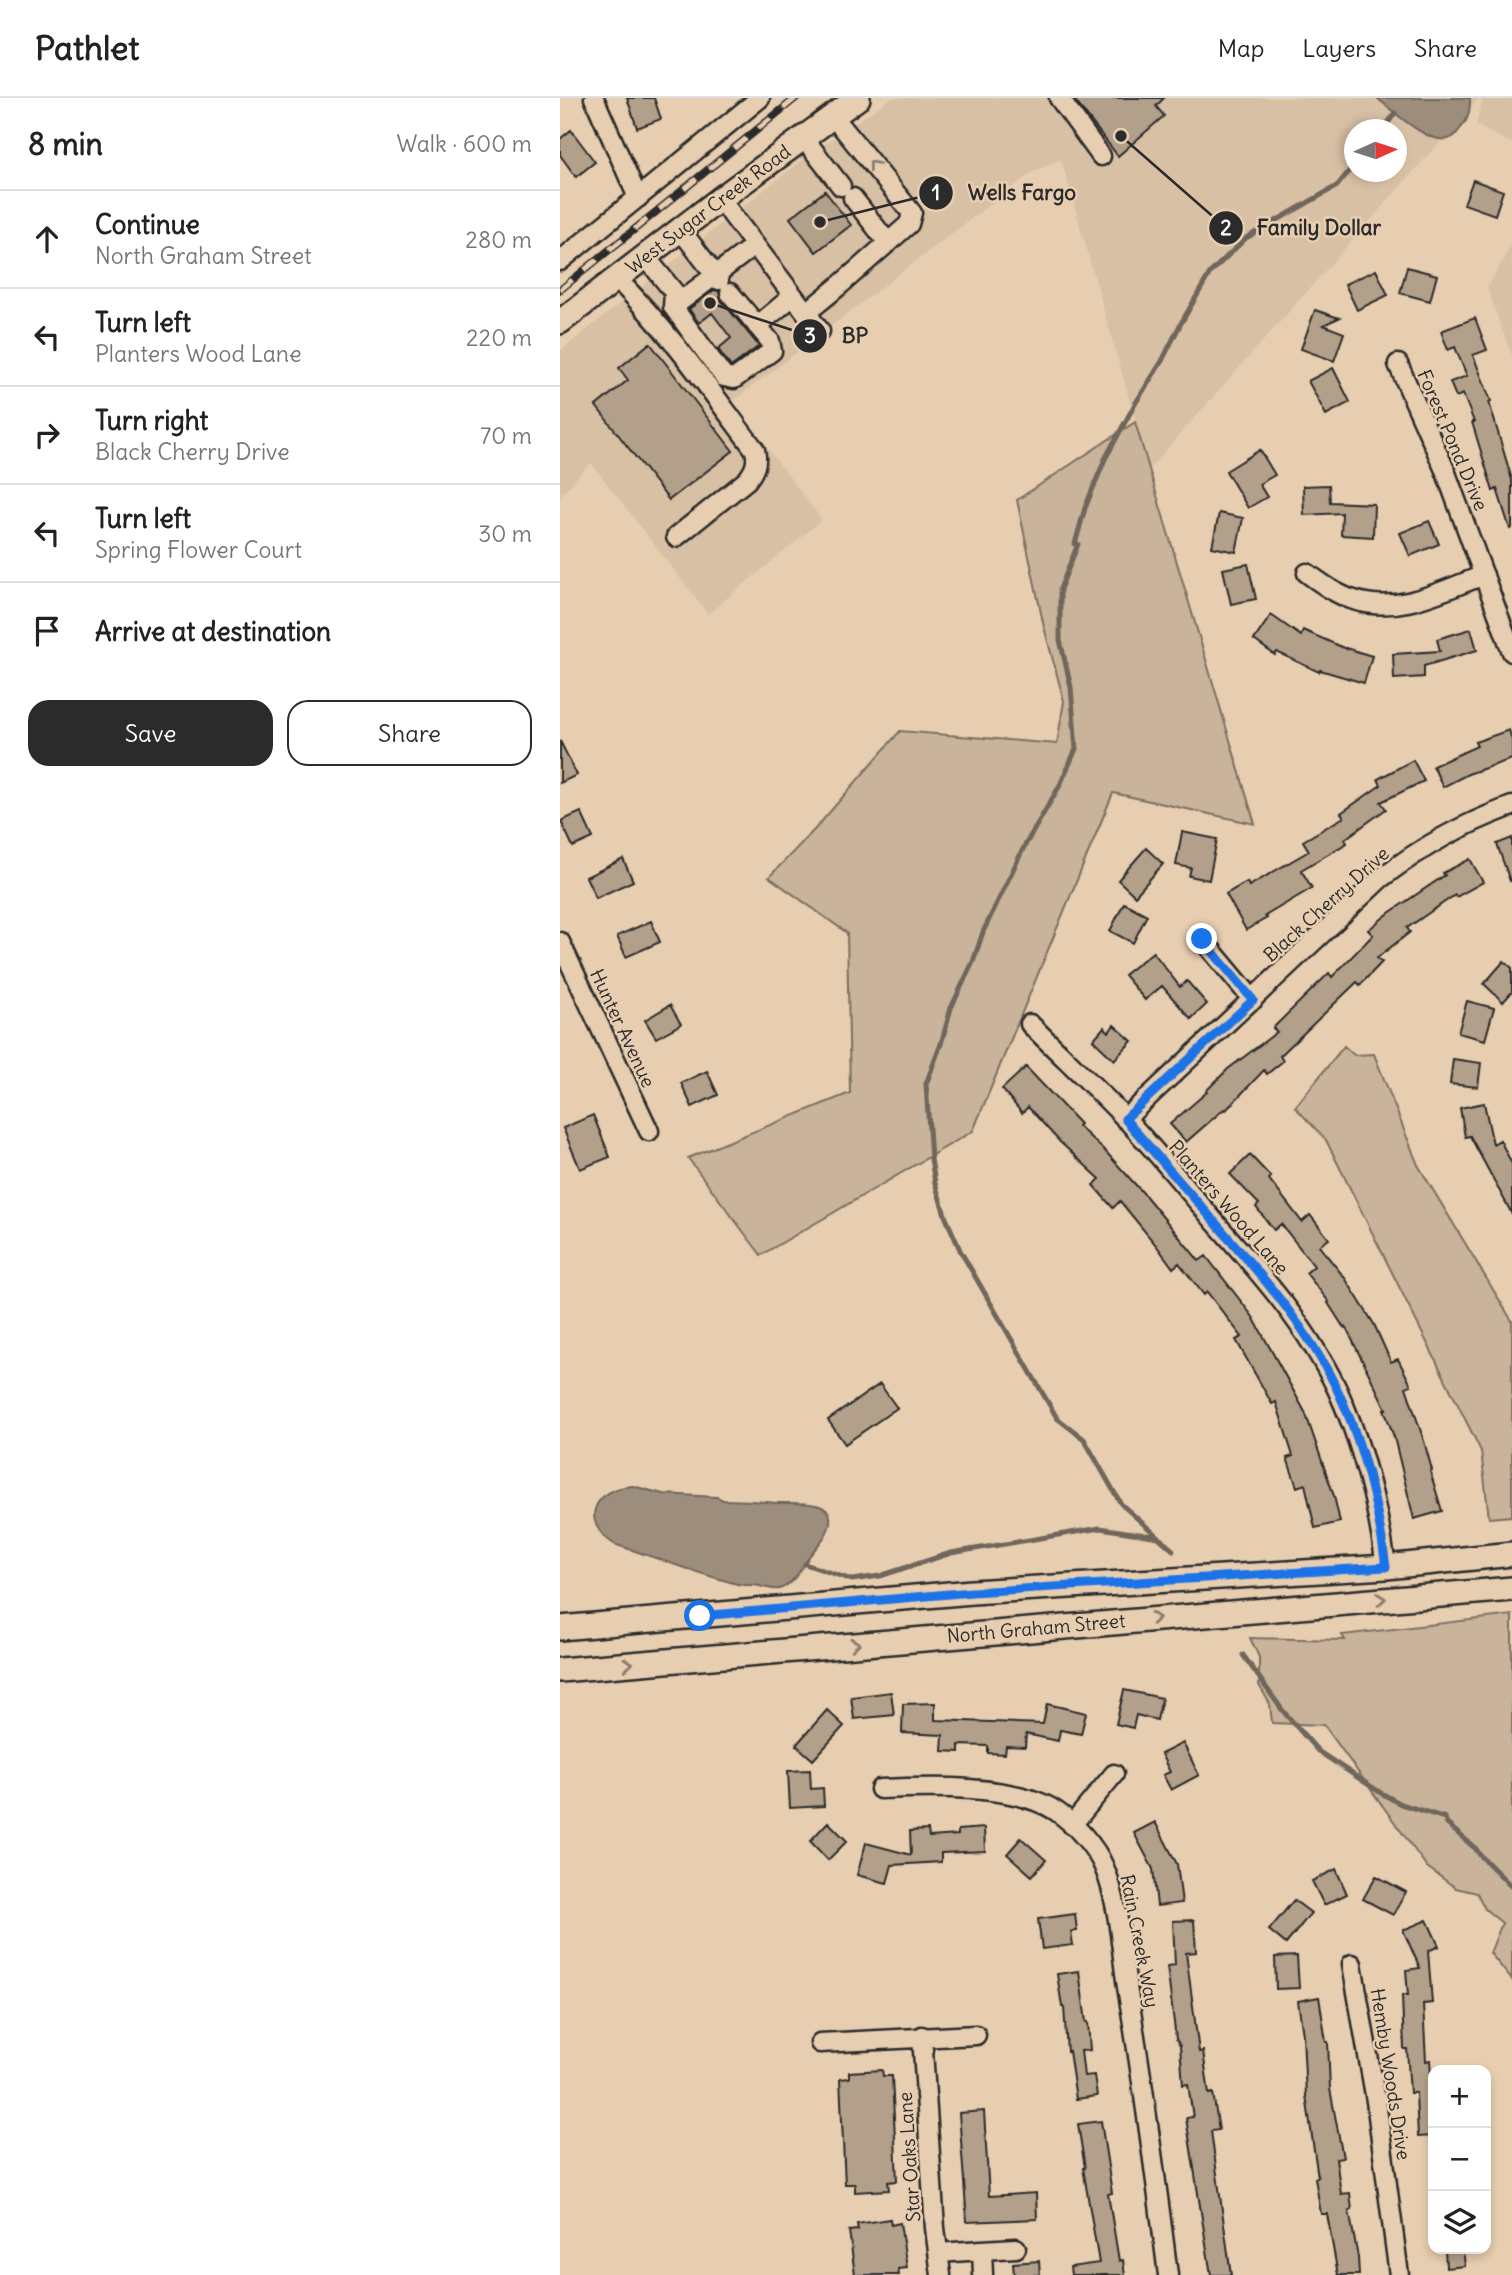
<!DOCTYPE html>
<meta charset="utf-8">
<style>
:root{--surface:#fff;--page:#f2f2f2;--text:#222;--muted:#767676;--line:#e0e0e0;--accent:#2b2b2b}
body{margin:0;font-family:Delius,sans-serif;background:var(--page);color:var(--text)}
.controls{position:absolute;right:21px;bottom:21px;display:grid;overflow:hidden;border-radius:14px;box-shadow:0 4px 10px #0003}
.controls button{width:63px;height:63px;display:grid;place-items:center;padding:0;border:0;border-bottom:2px solid var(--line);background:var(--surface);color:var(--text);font:35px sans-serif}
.compass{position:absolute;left:784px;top:21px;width:63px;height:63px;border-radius:50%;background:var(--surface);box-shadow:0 4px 10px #0003;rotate:87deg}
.stop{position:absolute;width:21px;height:21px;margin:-16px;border:5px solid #1a73e8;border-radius:50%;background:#fff}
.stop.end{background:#1a73e8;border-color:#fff;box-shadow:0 2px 7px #0008}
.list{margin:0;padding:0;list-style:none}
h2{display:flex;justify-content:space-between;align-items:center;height:91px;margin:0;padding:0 28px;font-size:30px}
h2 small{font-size:23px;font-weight:400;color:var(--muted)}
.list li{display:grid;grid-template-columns:46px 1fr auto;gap:21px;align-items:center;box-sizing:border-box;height:98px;padding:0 28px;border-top:2px solid var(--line)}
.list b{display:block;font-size:26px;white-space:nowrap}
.list p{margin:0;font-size:23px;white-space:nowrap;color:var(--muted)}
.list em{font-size:23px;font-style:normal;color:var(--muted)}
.actions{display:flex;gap:14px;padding:21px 28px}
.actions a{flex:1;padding:16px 0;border:2px solid var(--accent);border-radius:21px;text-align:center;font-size:24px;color:var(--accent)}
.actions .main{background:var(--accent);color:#fff}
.icon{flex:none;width:38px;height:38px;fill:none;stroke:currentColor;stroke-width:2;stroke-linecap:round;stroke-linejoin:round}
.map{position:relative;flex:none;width:952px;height:2177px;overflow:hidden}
header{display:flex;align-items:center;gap:42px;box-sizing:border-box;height:98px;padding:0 35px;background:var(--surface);border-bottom:2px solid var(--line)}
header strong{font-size:33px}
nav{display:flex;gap:38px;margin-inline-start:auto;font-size:24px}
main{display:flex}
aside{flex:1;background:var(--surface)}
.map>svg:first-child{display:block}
.built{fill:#d8c0a5;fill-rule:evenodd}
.green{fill:#c9b39a;stroke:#7a6f62;stroke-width:2}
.water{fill:#9d8d7b;stroke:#6f665b;stroke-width:2}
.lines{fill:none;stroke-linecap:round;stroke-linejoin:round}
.stream{stroke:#6f665b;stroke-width:5}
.building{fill:#b3a08b;stroke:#2b2b2b;stroke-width:2}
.minor-casing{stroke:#2b2b2b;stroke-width:23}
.major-casing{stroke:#2b2b2b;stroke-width:28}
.minor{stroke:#e8ceb0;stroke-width:18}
.major{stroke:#e8ceb0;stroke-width:23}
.rail-casing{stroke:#2b2b2b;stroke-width:8}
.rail{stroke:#e8ceb0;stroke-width:5;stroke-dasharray:16;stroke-linecap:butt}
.oneway{stroke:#8a7c6e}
.route{stroke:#1a73e8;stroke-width:9}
.labels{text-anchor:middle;stroke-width:5;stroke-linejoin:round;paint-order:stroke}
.street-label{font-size:19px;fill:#2b2b2b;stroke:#e8ceb0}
.leader{fill:none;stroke:#2b2b2b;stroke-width:2.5}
.callout-dot{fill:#2b2b2b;stroke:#e8ceb0;stroke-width:2.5}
.mark-label{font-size:21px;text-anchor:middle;font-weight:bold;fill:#fff}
.callout-label{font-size:21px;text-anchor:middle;font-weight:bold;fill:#2b2b2b;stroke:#e8ceb0;stroke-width:5;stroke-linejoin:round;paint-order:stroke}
</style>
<header>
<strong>Pathlet</strong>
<nav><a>Map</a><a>Layers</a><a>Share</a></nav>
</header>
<main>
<aside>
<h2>8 min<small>Walk · 600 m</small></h2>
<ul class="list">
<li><svg class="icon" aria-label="ahead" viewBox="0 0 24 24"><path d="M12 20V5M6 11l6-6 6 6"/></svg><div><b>Continue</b><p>North Graham Street</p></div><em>280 m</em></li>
<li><svg class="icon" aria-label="left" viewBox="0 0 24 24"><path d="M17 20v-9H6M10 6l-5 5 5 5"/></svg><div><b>Turn left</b><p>Planters Wood Lane</p></div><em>220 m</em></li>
<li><svg class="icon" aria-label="right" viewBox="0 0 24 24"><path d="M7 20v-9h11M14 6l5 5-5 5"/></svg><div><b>Turn right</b><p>Black Cherry Drive</p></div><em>70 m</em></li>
<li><svg class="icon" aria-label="left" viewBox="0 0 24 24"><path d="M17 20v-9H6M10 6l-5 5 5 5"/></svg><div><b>Turn left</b><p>Spring Flower Court</p></div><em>30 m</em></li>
<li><svg class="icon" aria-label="arrive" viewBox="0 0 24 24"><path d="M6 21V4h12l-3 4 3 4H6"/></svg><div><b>Arrive at destination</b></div></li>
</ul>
<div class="actions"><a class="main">Save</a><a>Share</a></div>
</aside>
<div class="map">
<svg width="952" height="2177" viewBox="0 0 952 2177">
<rect width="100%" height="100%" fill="#e8ceb0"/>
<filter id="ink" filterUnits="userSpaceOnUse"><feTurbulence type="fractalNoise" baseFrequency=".0143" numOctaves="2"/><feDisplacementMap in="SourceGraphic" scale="14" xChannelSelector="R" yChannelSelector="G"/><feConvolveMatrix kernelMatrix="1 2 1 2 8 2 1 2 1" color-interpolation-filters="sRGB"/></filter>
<g filter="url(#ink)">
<path class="built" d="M331,0H919L589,371L501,61L471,75L172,304L262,422L148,516L31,365L0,398V253L242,62ZM794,32H836V74H794Z
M923,0H952V46L916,27Z
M952,145V258L927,191Z"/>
<path class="green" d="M575,324L695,726L553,695L413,1033L201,1157L128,1060L290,995L287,835L209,779L255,731L340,633L497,646L504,603L484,529L457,402Z
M784,948L794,957L814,956L858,1067L952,1223V1418L929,1420L921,1353L766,1042L735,1009Z
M952,1517V1882L930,1855L942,1825L925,1811L917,1795L896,1790L867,1769L764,1627L712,1625L710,1606L699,1587V1559L690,1540L785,1542L782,1537Z"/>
<path class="water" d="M817,0H910C910,13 909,21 900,31C898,33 896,37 893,39C873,52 832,12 817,0Z
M73,1388L103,1396L157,1399L163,1402C181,1402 199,1403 216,1405C229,1406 274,1400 270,1424C269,1436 258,1447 251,1456C243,1467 233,1488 219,1491C213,1492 209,1490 203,1489C195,1486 185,1488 177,1486C135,1475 94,1459 54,1446C18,1422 35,1390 73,1388Z"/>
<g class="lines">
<path class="stream" d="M823,32L835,15
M613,1452L561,1406L524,1341L497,1320L401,1154L386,1120L375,1085L371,1061L366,986L381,946L391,910L413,864L423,834L464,749L500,687L516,651L511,589L500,542V491L518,446H515L525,410L545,361L575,306L602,263L620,227L650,175L686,140L777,88L794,67
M245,1466L292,1482L320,1478L391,1455L540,1430L599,1439
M683,1557L723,1613L758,1653L821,1695L841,1706L885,1720L887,1726L916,1751L920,1757L952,1789"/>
</g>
<path class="building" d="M67,0H94L101,21L77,30Z
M513,0H604L596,8L604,18L558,58Z
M11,32L35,64L16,79L0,57V41Z
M913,82L943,93L935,117L904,106Z
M265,93L291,127L256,154L230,120Z
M847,169L877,177L870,203L840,195Z
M816,172L828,197L797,212L785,186Z
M154,192L159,193L161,202L199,248L171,269L158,251L171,240L152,215L139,225L129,211Z
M755,212L779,220L763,227L784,235L774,263L741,251Z
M915,220L927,252L913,257L931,303L929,304L952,382V430L950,431L937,391L933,393L912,324H914L903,296L896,299L890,284L907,278L895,249L888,252L881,233Z
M90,245L173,353L109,402L36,308L68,282L59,270Z
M773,270L790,304L766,317L748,283Z
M700,352L715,377L699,386L707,399L688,410L666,373Z
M769,387L770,404L814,406L813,439L781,437L782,415L744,417L743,388Z
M659,415L683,420L676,454L652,449Z
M869,423L879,446L850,458L840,435Z
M688,466L696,501L671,506L663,471Z
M711,517L741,538L743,532L786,551V550L812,558L804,585L760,572L759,574L717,554L715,557L694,542Z
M911,531L917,552L864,568V579L834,581L833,556L880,553L877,541Z
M949,632L952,642V661L908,676L883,689L873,668L917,648L915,644Z
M0,643L17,677L0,685Z
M853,662L864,683L821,704L826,711L785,741L787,745L741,772L752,790L705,818L707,820L686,832L666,796L687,784L689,788L749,753L743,743L784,719L781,715L821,687L818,681Z
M21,714L33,740L13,749L1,723Z
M622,734L657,741L649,782L629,778L631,770L616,767Z
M952,740V782L950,783L937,746Z
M586,750L603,766L575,798L558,782Z
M63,761L73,783L36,800L26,779Z
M910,761L923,784L896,799L895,797L847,830L850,834L817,860L822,864L800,887L797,884L720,958L723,963L707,976L704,972L666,1012L664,1011L626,1044L610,1026L647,994L646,993L668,971L717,934L713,930L769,875L772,879L813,837L808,832L829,815L885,777L883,775Z
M564,805L587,817L573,845L550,833Z
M91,823L100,844L66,859L57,838Z
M593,854L620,889L627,883L647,906L631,921L602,888L585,902L564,877Z
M944,863L952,870V894L943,904L924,886Z
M907,903L934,910L925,942L898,935Z
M110,907L121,926L96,940L85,922Z
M554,927L572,943L554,962L533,942L544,929L549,934Z
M893,961L921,965L918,989L890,986Z
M466,969L520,1026L518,1028L546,1054L584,1096L639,1163L646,1158L693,1219L745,1314L774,1398L780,1424L755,1430L745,1386L737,1389L727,1360L733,1358L716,1304L712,1306L676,1242L682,1239L647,1194L644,1197L619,1165L613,1170L596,1147L560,1103L553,1110L533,1087L540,1081L500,1044L468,1009L462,1015L442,991Z
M147,973L158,997L132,1009L121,985Z
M924,1005L933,1046L940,1042L952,1066V1116L910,1038L905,1039L900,1010Z
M33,1017L50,1059L20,1071L3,1030Z
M690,1057L711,1079L709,1081L742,1124L750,1117L769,1141L759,1148L785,1180L814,1226L831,1264L838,1261L851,1287L846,1289L864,1343L872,1372L870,1373L882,1413L854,1421L834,1339L824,1311H826L786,1229L784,1230L768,1205L769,1204L746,1175L754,1168L721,1126L714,1132L696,1109L699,1106L670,1076Z
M320,1286L337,1310L285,1346L268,1322Z
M564,1592L602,1600L597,1622L576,1617L573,1630L556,1626Z
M331,1594L334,1617L294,1621L291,1599Z
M375,1605V1622L483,1626L487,1606L526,1615L521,1636L500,1632L498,1643L466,1636L465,1649L446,1648L445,1656L428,1655V1648L399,1647V1654L382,1653L383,1637L342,1635L343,1606Z
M267,1612L284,1628L253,1662L236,1647Z
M623,1645L639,1677L611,1692L603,1677L610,1674L601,1656Z
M250,1672L251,1691L263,1690L264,1708L230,1710L228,1673Z
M268,1724L287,1743L268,1762L250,1743Z
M595,1724L617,1766L622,1805L597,1808L593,1771L574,1735Z
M424,1730L425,1753L381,1755V1764L332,1767L327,1785L297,1777L306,1745L351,1757L350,1733L368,1732L369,1739L398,1737V1732Z
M461,1740L486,1762L472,1778L447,1756Z
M776,1771L787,1796L764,1807L752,1783Z
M816,1778L846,1794L833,1817L803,1801Z
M734,1802L751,1815L726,1846L709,1832Z
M515,1816L517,1833L511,1834L513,1847L482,1851L478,1821Z
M634,1822L636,1854L626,1855L639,1954L643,1953L649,1996L653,1995L659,2032L651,2033L671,2177H651L626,2020L633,2019L628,1986L623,1987L620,1948L616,1941L607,1868L615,1867L613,1823Z
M867,1822L879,1848L868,1853L872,1905L863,1906L866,1963L870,1962L873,2003V2038L858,2039L856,1995H850L847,1951H844L842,1897H848L846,1872L860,1870L843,1832Z
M737,1858L739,1890L716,1891L715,1859Z
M519,1873L526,1924H528L530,1952L521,1953L524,1978L534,1977L537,1998L516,2001L509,1953L507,1954L504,1909H502L497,1876Z
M759,1899L766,1944H768L770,1991L783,2060L776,2061L781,2096L790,2095L792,2112L789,2113L798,2159L799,2177H778L767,2116H761L755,2080L758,2079L746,1998L743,1937L738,1903Z
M322,1972L323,1978H332L337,2083L328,2084L329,2092L295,2094V2086H285L280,1981L289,1980V1974Z
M424,2013L429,2098L476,2095L477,2121L407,2124L399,2015Z
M541,2023L552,2095L548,2096L559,2163L563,2162L565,2177H511L510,2169L539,2165L523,2070H525L518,2026Z
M330,2121L331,2127L340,2125L347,2170L338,2171L339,2177H295L289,2133L298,2132L297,2126Z
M885,2151H903L905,2168L886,2170Z
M479,2163L480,2177H454L453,2165Z"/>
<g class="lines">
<g class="minor-casing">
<path id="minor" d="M34,0L78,100
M499,0L541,58
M243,39L281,88
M293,100L328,145
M160,101L260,233
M120,131L159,182
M85,158L114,194L113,209L164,279L174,281L212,253L210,243L170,195
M0,163L200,0
M56,180C108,232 151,293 195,352C198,364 195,372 187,382L116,439
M113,209L195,147
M246,215L280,187L349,126L352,115L273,18
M197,228L233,198
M838,266L885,372L952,554
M747,475C761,485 777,497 794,502C839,517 883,492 924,477
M642,841L693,902
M0,844L89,1033
M470,926C501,957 533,987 564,1019C596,1053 625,1089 655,1124C700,1175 747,1228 777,1291C803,1348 818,1407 826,1469
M565,1021L821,780C865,747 901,727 952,708
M320,1691C370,1689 455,1686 496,1713C515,1726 535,1748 544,1769C559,1804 561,1851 567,1889C583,1984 596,2081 608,2177
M512,1727L554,1676
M792,1866L816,2003L839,2177
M362,1938L375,2130L381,2177
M260,1945L416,1937
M379,2155L422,2152
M423,2177L422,2152L456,2150"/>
</g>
<g class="major-casing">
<path id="major" d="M0,224L160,101L298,0
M0,1530L412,1494L826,1469L952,1456
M0,1572L952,1491"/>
</g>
<use href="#minor" class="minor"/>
<use href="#major" class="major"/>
<g class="rail-casing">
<path id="rail" d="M0,192L236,0"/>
</g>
<use href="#rail" class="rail"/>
</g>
<defs><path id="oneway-chevron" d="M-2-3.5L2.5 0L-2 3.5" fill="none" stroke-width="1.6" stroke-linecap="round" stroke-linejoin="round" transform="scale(1.75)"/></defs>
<g class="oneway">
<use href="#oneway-chevron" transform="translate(313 67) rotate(-129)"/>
<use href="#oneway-chevron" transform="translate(821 1501) rotate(-5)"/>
<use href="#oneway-chevron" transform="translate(595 1520) rotate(-5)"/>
<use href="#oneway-chevron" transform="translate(295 1546) rotate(-5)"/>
<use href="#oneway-chevron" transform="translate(68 1566) rotate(-5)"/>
</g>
</g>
<g class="lines" filter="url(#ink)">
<path class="route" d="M140,1518L412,1494L826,1469C818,1406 804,1347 776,1289C749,1233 708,1185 667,1138C633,1099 599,1060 565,1021L693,902L642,841"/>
</g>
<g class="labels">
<g class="street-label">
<text transform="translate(148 111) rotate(-37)" y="7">West Sugar Creek Road</text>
<text transform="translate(893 342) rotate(67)" y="7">Forest Pond Drive</text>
<text transform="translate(766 806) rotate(-42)" y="7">Black Cherry Drive</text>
<text transform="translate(63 930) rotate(65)" y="7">Hunter Avenue</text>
<text transform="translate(669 1109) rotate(49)" y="7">Planters Wood Lane</text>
<text transform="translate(476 1530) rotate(-5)" y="7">North Graham Street</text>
<text transform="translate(580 1843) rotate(79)" y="7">Rain Creek Way</text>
<text transform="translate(831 1976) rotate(81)" y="7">Hemby Woods Drive</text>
<text transform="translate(349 2059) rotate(-94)" y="7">Star Oaks Lane</text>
</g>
</g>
<path class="leader" d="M260 124L376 95M561 38L666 130M150 205L250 238"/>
<g class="callout-dot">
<circle cx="260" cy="124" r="7"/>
<circle cx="561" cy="38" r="7"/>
<circle cx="150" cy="205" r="7"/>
<circle cx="376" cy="95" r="18"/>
<circle cx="666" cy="130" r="18"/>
<circle cx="250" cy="238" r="18"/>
</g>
<g class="mark-label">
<text x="376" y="102">1</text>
<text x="666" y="137">2</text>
<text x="250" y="245">3</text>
</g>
<g class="callout-label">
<text x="462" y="102">Wells Fargo</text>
<text x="759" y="137">Family Dollar</text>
<text x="295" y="245">BP</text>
</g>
</svg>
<div class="controls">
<button>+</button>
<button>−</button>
<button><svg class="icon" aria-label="layers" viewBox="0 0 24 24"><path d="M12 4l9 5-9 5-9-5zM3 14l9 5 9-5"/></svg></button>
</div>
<svg class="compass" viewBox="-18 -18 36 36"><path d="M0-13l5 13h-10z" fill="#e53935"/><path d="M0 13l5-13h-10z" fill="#767676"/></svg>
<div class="stop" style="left:140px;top:1518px"></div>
<div class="stop end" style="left:642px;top:841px"></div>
</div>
</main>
